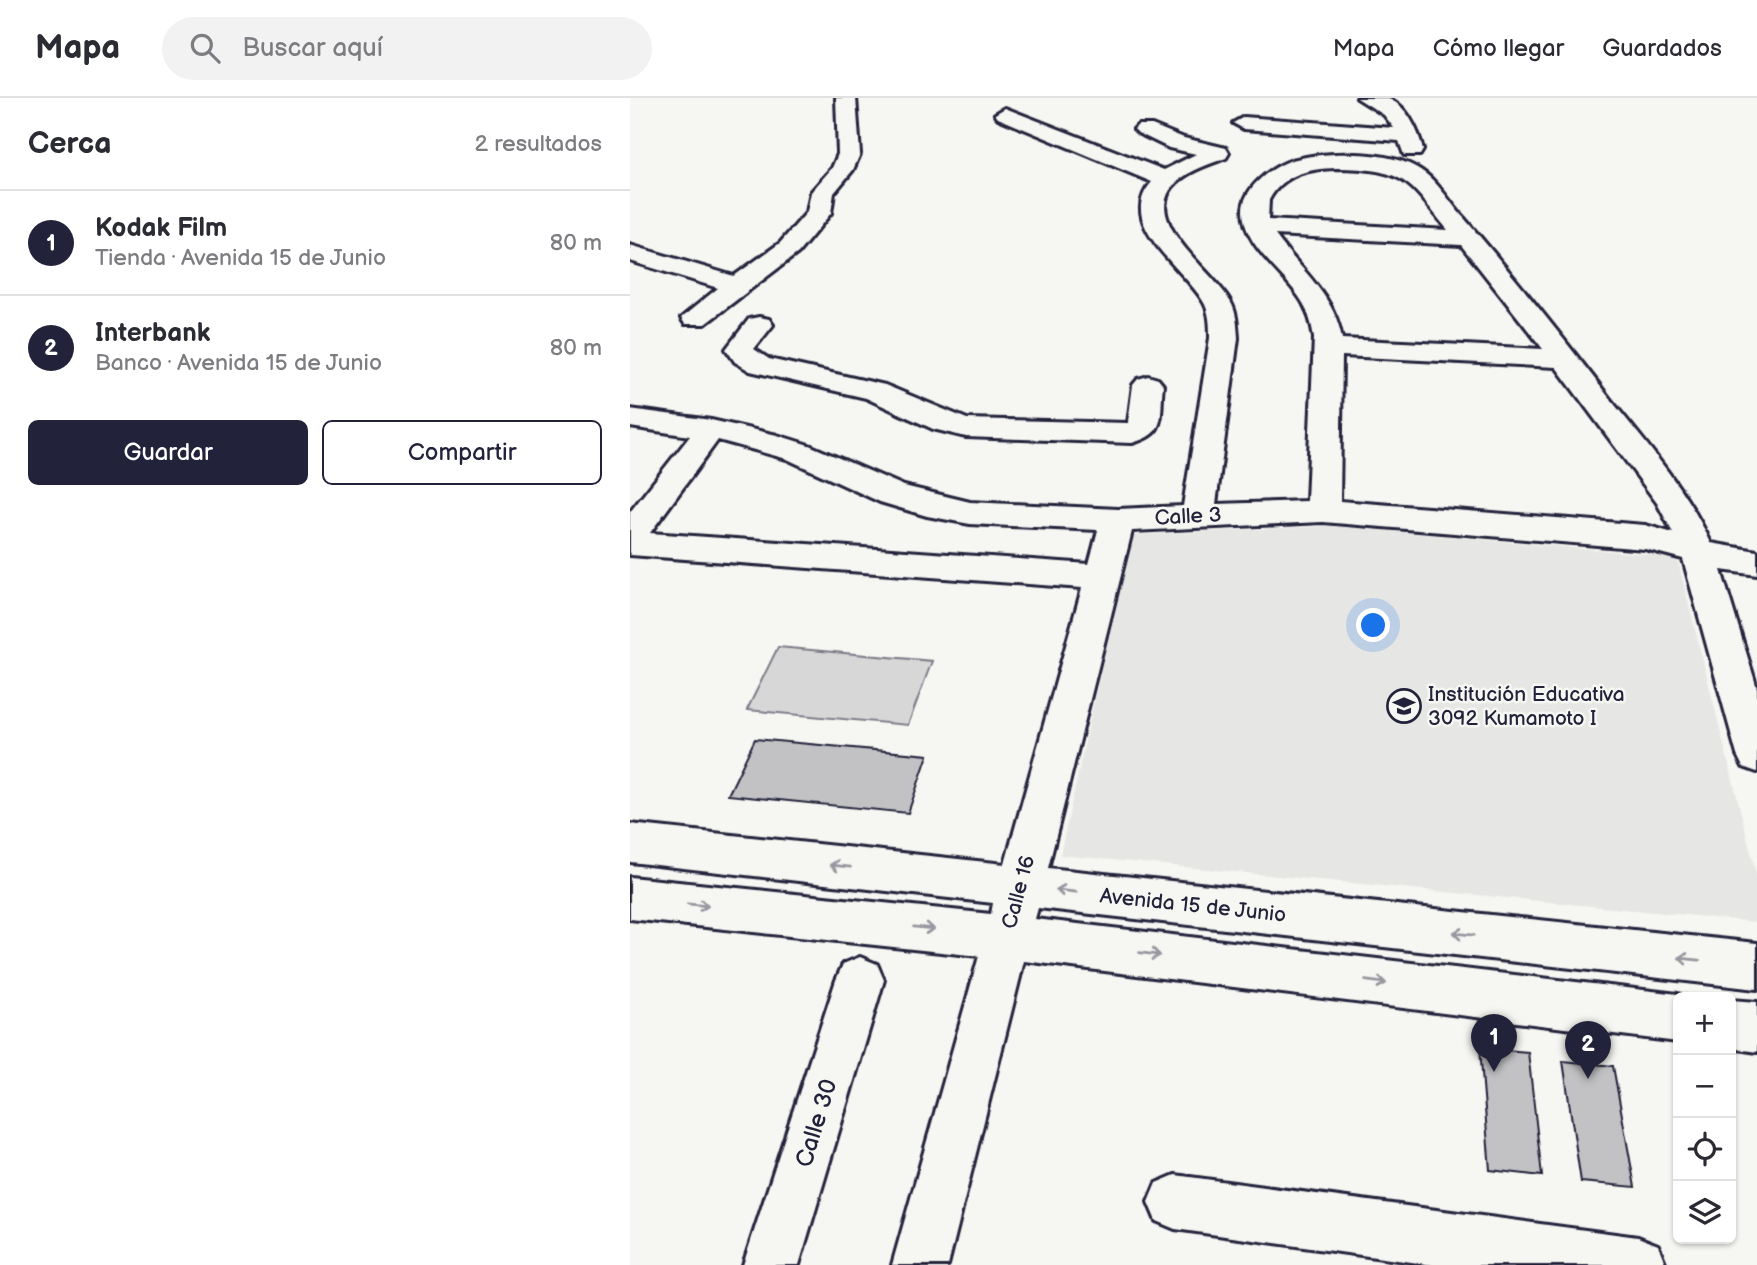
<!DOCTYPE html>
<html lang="es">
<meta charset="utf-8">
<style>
:root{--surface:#fff;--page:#f2f2f3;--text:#2b2b33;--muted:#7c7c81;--line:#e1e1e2;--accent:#22223b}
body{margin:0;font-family:"Balsamiq Sans",sans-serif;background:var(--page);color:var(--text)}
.controls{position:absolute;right:21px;bottom:21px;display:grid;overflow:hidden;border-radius:10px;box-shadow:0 2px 5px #0004}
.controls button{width:63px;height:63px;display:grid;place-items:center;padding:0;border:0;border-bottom:2px solid var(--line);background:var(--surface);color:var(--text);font:35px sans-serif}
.you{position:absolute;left:744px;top:528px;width:24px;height:24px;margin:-18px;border:5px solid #fff;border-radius:50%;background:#1a73e8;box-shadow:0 0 0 10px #1a73e833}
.badge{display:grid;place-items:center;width:46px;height:46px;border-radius:50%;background:var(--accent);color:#fff;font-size:23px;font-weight:700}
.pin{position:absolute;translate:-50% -58px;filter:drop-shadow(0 2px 4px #0008)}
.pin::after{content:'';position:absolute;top:37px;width:24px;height:21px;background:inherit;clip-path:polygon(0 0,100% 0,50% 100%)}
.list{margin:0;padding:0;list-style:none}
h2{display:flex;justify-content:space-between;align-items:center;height:91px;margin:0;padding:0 28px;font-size:30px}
h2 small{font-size:23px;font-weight:400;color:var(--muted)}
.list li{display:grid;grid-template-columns:46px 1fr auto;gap:21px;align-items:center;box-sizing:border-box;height:105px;padding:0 28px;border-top:2px solid var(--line)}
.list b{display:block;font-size:26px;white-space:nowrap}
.list p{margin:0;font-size:23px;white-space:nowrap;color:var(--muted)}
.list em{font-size:23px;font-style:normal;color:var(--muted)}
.actions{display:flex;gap:14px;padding:21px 28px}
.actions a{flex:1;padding:16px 0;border:2px solid var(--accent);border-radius:10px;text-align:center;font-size:24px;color:var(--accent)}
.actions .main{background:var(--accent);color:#fff}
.icon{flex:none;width:38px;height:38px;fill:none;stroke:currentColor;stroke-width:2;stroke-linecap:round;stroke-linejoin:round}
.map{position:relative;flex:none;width:1127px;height:1167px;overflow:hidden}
header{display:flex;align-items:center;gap:42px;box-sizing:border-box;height:98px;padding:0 35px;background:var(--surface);border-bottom:2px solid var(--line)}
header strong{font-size:33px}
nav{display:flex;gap:38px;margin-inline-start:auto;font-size:24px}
.search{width:490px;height:63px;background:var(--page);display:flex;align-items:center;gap:18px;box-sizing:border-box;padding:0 24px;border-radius:38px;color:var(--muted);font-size:26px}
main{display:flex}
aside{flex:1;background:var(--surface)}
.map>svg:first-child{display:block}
.built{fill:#e6e6e4}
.green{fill:#d7d7d7;stroke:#7c7c89;stroke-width:2}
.building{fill:#c2c2c4;stroke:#22223b;stroke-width:2}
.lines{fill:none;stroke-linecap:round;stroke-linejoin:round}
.minor-casing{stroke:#22223b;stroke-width:6}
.minor{fill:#f6f6f2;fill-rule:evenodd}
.oneway{stroke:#9797a0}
.labels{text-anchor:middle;stroke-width:5;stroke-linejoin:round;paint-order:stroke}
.street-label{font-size:21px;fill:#22223b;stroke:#f6f6f2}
.poi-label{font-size:21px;fill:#22223b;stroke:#f6f6f2;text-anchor:start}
.near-street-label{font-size:24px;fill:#22223b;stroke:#f6f6f2}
</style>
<header>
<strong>Mapa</strong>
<div class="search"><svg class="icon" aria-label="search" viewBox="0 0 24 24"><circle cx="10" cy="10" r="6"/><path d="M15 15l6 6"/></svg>Buscar aquí</div>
<nav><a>Mapa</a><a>Cómo llegar</a><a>Guardados</a></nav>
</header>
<main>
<aside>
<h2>Cerca<small>2 resultados</small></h2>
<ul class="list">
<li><span class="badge">1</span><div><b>Kodak Film</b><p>Tienda · Avenida 15 de Junio</p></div><em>80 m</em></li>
<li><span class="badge">2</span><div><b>Interbank</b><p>Banco · Avenida 15 de Junio</p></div><em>80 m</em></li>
</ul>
<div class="actions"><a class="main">Guardar</a><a>Compartir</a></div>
</aside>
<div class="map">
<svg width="1127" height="1167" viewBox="0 0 1127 1167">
<rect width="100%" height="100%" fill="#f6f6f2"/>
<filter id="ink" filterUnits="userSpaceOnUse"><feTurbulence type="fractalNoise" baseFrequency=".0143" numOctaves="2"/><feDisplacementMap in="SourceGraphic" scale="14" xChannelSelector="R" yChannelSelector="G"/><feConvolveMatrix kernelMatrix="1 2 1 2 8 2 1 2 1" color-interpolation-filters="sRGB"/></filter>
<g filter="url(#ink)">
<path class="built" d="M701,428L1047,459L1127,779V824L430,757L501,437Z"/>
<path class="green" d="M148,549L302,563L278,627L117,612Z"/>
<path class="building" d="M125,641L298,657L278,715L98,697Z
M850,950L898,954L912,1078L860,1072Z
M933,963L983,968L1005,1089L951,1084Z"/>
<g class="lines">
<g class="minor-casing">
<path id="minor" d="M206,0H226L230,56L223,72L204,95L201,115L168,155L75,226H55L51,220L88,190L0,163V147L104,178L150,145L177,114L181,94L202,70L208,56Z
M727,0C736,0 746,0 755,0C776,4 789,34 793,52L790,57H774L769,43L614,31L603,25L614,19L764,30L754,17Z
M375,10L534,72L566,56L539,50L508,35L504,31L508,27H522L554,40L596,50L599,55L596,60C580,66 560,72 547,84C506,121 583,172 600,203C607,214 607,228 608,240L586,406L677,403L684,240C682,227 679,216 673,205C656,175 614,150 613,113C613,89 642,69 662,62C694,53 758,52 787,70C807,81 819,104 834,120C885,179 933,240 981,302C1018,348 1056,391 1081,445L1127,453V477L1091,472L1127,590V674L1113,669L1107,657L1053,461L1015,451L693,424L502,433L418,770L1127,845V891L408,810L405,821L1048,896L1057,899H1048V944L394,863L318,1167H262L349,858L0,821V779L361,816L363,805L0,764V726L375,766L452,490L0,457V414L60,338L0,329V311L81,322L147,337L179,347L274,388L340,404L488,411L553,408L580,240C580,228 580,214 573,203C554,170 484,125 522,84L368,20L365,16ZM712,70C777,72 779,84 818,132L638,122L639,102C654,74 683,70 712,70ZM645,137L831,147L913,251L712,241C705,197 670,172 645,137ZM712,258L926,269L1027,405L1043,435L1015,427L710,403ZM88,342L157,361L250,404L297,418L340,426L468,432L459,466L20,435Z
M129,219L139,221L143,227L124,251L139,261L255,287L337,321L498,325L503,287L508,281L518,278L528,281L533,287C529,320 538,335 502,345L336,339L303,331L236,300L120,273L105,264L96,251L119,221Z
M230,859L247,866L254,882L169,1167H113L206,882L213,866Z
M1101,902L1127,904V954L1101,950Z
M545,1077L1008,1139L1028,1147L1036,1167H803L545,1131L526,1123L518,1104L526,1085Z"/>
</g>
<use href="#minor" class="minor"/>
</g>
<defs><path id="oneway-shaft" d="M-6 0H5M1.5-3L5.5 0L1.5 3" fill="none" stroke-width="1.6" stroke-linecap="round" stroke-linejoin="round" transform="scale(1.75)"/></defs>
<g class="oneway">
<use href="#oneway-shaft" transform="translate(210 768) rotate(-174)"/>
<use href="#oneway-shaft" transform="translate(436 793) rotate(-174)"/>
<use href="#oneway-shaft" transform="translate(68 807) rotate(6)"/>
<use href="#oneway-shaft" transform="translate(294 830) rotate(6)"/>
<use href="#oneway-shaft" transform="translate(833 836) rotate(-174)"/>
<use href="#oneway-shaft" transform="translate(520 856) rotate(7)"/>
<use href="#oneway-shaft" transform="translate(1059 861) rotate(-174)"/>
<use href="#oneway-shaft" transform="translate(746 884) rotate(7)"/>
</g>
</g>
<defs>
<g id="school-ring" transform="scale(1.75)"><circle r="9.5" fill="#f6f6f2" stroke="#22223b" stroke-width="1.5"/><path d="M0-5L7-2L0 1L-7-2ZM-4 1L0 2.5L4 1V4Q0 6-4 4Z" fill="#22223b"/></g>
</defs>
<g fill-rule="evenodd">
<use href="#school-ring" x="774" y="608"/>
</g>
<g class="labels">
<g class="street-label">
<text transform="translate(558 418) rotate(-3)" y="7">Calle 3</text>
<text transform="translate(388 794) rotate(-75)" y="7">Calle 16</text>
<text transform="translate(563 807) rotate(6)" y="7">Avenida 15 de Junio</text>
</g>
<g class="poi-label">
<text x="798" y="603">Institución Educativa<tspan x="798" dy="24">3092 Kumamoto I</tspan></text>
</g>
<g class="near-street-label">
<text transform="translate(186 1025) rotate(-73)" y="8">Calle 30</text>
</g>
</g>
</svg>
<div class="controls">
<button>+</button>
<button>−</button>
<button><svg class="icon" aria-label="locate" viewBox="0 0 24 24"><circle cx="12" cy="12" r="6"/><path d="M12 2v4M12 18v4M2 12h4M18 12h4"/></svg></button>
<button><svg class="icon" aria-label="layers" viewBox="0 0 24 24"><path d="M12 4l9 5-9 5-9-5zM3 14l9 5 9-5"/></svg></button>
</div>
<div class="you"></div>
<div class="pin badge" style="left:864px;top:974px">1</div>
<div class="pin badge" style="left:958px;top:981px">2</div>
</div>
</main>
